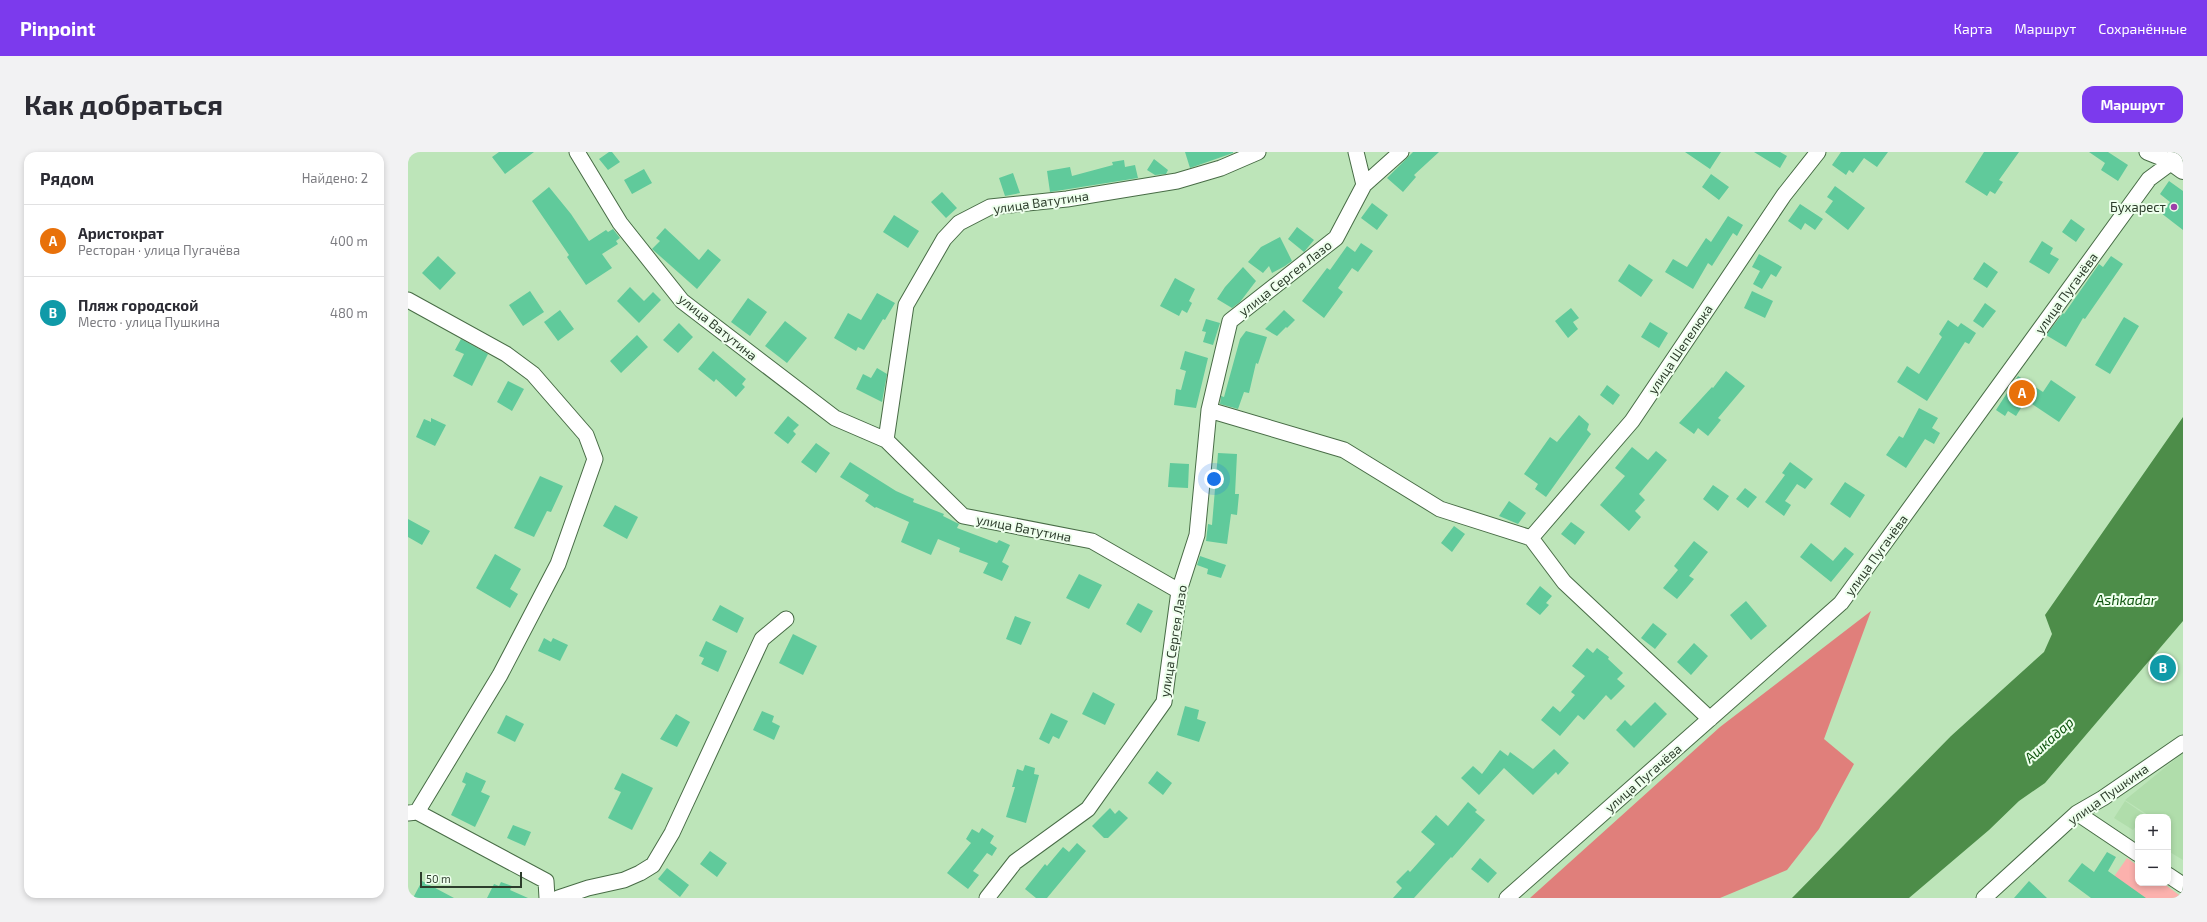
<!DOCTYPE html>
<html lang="ru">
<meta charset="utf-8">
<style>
:root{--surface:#fff;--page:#f2f2f3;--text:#2b2b33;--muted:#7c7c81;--line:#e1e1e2;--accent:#7c3aed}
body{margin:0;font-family:"Exo 2",sans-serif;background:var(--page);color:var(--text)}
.controls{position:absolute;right:12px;bottom:12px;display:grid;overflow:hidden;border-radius:8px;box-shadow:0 2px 6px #0003}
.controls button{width:36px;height:36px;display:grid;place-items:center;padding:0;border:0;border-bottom:1px solid var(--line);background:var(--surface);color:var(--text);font:20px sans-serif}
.scale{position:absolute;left:12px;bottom:10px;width:102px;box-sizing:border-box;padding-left:4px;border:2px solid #2d3d2c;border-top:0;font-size:11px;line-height:14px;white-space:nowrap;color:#2d3d2c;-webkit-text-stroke:3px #eeffed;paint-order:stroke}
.you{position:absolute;left:806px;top:327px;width:14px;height:14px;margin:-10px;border:3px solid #fff;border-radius:50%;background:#1a73e8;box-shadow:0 0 0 6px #1a73e833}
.badge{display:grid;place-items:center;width:26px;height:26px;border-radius:50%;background:var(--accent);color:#fff;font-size:13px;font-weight:700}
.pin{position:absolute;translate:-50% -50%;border:2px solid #fff;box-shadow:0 1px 4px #0006}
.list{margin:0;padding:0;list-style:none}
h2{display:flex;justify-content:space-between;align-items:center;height:52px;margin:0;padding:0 16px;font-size:17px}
h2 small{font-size:13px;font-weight:400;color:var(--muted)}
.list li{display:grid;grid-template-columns:26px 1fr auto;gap:12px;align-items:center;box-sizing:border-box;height:72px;padding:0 16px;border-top:1px solid var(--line)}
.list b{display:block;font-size:15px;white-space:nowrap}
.list p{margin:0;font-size:13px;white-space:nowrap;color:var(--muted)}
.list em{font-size:13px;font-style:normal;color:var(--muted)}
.map{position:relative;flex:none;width:1775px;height:746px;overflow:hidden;border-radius:12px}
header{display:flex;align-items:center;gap:24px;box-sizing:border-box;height:56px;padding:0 20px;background:var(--accent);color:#fff}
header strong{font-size:19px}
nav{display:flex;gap:22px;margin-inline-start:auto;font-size:14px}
.intro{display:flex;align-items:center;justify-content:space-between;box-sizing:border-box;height:96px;padding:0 24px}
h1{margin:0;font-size:28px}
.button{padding:10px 18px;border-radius:12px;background:var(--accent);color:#fff;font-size:14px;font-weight:700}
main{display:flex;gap:24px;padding:0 24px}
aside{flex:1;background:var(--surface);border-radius:12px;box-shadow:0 2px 6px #0003}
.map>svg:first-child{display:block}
.built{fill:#b0ddab}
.green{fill:#fcb1ad}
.forest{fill:#e07f7b}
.water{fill:#4d8d49}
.building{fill:#60ca9b}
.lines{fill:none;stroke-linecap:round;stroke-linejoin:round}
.minor-casing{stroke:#486c46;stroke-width:17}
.tertiary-casing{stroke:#486c46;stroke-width:20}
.minor{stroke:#fff;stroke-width:15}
.tertiary{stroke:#fff;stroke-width:18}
.poi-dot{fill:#9c40a9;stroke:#eeffed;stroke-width:1.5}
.labels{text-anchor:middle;stroke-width:4;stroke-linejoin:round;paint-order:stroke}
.street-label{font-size:13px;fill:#2d3d2c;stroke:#eeffed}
.poi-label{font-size:13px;fill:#2d3d2c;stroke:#eeffed;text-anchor:end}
.water-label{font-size:14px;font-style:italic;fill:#0d530c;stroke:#eeffed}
</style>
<header>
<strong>Pinpoint</strong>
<nav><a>Карта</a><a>Маршрут</a><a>Сохранённые</a></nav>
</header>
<div class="intro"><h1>Как добраться</h1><a class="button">Маршрут</a></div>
<main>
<aside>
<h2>Рядом<small>Найдено: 2</small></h2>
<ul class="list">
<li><span class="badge" style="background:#e8710a">A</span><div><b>Аристократ</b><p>Ресторан · улица Пугачёва</p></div><em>400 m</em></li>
<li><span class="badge" style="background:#0f9aa8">B</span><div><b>Пляж городской</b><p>Место · улица Пушкина</p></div><em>480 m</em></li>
</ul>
</aside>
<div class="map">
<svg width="1775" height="746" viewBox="0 0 1775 746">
<rect width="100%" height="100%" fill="#bde5b9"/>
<path class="built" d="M1775,601V708L1760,699V665H1738L1740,663L1717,648Z
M1717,649L1736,662L1734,665H1730V671L1725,678L1706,666Z"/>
<path class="green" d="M1719,706L1730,714V731H1755L1775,746H1691Z"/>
<path class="forest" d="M1463,459L1416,587L1446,612L1411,677L1379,718L1312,746H1122L1312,575Z"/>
<path class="water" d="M1775,265V469L1637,631L1611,649L1581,678L1501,746H1384L1543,584L1636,500L1644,482L1637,463Z"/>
<path class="building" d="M91,0H126L97,22L84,5Z
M201,0H204L212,10L200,18L191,7Z
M777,0H825V1L782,16Z
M1005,0H1031L1006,23L1008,25L995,40L979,26Z
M1277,0H1313L1302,17Z
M1346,0H1372L1379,4L1372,16Z
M1433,0H1480L1469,15L1456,6L1445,21L1441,18L1438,23L1424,13Z
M1576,0H1611L1591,28L1595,30L1587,42L1582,39L1579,44L1557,30Z
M1681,0H1700L1720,13L1710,29L1693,18L1697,11Z
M746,7L760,18L758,22L747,23L739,18Z
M716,8L717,15L727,13L730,26L642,40L639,19L662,15L664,24L705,13L704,10Z
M236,17L244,31L224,42L216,28Z
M605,21L612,41L597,44L591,26Z
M1303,22L1321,35L1311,48L1294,35Z
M1761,29L1775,39V78L1753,61L1762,50L1752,42Z
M1427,34L1457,56L1440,78L1417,60L1425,49L1419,45Z
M141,35L163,62L181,89L198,78L200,80L205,77L212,86L208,89L210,92L194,102L204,116L178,133L159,105L161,103L124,49Z
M534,40L549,56L538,66L523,50Z
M964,51L980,63L969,78L953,66Z
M1392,52L1415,67L1407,78L1397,71L1393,78L1380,69Z
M486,63L511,79L500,96L475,80Z
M1320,64L1335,73L1329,84L1325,81L1304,114L1300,111L1285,137L1257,120L1265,107L1279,115L1298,86L1303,90Z
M1663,67L1677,77L1668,90L1654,80Z
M889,75L906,88L896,100L880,87Z
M257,76L291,108L300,97L313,108L289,137L244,97L252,89L248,86Z
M872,85L884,109L877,114L864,121L861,114L855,121L840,110L853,95Z
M1634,89L1645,96L1642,102L1651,107L1641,122L1621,110Z
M953,91L965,99L950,120L944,116L930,136L935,140L916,166L894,149L919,116L922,118L939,94L947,100Z
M1351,102L1374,115L1368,125L1363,122L1354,137L1345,132L1352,119L1344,115Z
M30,104L48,121L32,138L14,121Z
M1703,104L1715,112L1677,167L1675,166L1658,195L1638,183L1655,161L1656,162L1691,112L1695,115Z
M1576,110L1590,120L1579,136L1565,127Z
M1221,112L1245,128L1233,145L1210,129Z
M835,115L848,129L832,150L824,156L809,147L817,135Z
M767,126L787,137L781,149L784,151L779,161L774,158L771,164L752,154Z
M222,135L236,149L245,140L253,148L231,171L209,149Z
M122,139L136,160L115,174L101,153Z
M1344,139L1365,149L1357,166L1336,156Z
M469,141L487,151L477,168L475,167L456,198L450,195L448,199L426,186L440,161L453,168Z
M340,146L359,160L342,184L323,170Z
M1577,151L1588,159L1575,176L1565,169Z
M1163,156L1171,166L1165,170L1170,177L1160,186L1147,169Z
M152,158L166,177L150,189L136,170Z
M876,158L887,168L879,176L878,175L869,184L857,177Z
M1716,165L1731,174L1702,222L1687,213Z
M798,167L812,171L805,193L795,190L798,180L794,179Z
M1540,168L1550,175L1553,171L1568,181L1561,192L1557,190L1519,249L1489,230L1499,214L1511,222L1534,185L1531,182Z
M377,169L399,186L379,211L357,194Z
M1242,170L1260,181L1251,196L1233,185Z
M271,171L285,185L270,201L255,188Z
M838,179L859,185L850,212L848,211L841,241L836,240L830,257L812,252L813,244L816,245L832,187Z
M229,183L240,195L213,221L202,209Z
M53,187L80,202L64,234L45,224L56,202L47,198Z
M305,199L338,227L334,232L337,235L328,245L308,227L306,230L290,217Z
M777,199L800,206L788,256L766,253L768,237L773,238L778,219L772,217Z
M469,216L479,222L474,250L448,237L455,222L463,226Z
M1318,219L1337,234L1310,266L1313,268L1300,284L1290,276L1286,282L1271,271L1304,235L1305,236Z
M1610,224L1635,240L1643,228L1668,245L1651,270L1618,248L1608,264L1600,259L1597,264L1588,258Z
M100,229L116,237L104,259L89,250Z
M1199,233L1212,243L1205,253L1192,243Z
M1511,256L1530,266L1524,276L1532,281L1526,292L1517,287L1498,316L1478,303L1491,284L1495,286Z
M1171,263L1181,272L1179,278L1183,282L1138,345L1127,337L1130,332L1116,322L1142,285L1149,290Z
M380,264L391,273L385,279L388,282L380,292L366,281Z
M23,266L38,273L27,294L8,285L16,267L23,270Z
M408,291L422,301L408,321L393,310Z
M1224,295L1240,308L1248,299L1259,308L1231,342L1237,348L1227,359L1233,365L1221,379L1192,353L1217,324L1207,316Z
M810,301L829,302L827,342H831L829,363L823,362L819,392L798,389L800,372L804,373Z
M442,310L488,339L506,347L505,350L536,362L535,364L551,372L549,376L589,391L591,388L602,393L594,410L601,414L594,429L575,421L580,411L551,400L552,396L530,387L523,403L493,390L501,370L468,355L467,356L457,349L461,343L432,325Z
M1382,310L1405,327L1397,337L1389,332L1377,349L1383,353L1376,364L1357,350L1377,323L1374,321Z
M762,311L781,312L780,336L760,335Z
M132,324L155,334L143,360L139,359L126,385L106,376Z
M1437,330L1457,343L1442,366L1422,352Z
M1305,333L1321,344L1310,359L1295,347Z
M1337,336L1349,345L1340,356L1328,347Z
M1101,349L1118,361L1110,372L1091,364Z
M207,353L230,365L219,387L195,374Z
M0,367L22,379L14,393L0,385Z
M1163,370L1177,380L1167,393L1153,382Z
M1046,374L1057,382L1044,400L1033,391Z
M1286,389L1300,400L1281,424L1286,427L1269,447L1255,436L1270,418L1266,414Z
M1403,391L1425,409L1437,395L1446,402L1423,430L1392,405Z
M87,402L113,417L102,437L110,442L102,456L68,436Z
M792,404L818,413L813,426L799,422L800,417L789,413Z
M671,422L694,433L681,457L658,446Z
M1132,434L1144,444L1138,451L1141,453L1132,463L1118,452Z
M1338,449L1359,474L1343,488L1322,463Z
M730,451L745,459L733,481L718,472Z
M312,453L336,466L329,481L304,468Z
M607,464L623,470L613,493L598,487Z
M1245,471L1259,482L1247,497L1233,486Z
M385,482L409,494L395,523L371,511Z
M136,486L143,490L145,486L160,493L152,509L130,499Z
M298,489L319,499L310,520L293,512L296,506L291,504Z
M1286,491L1300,504L1283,523L1269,510Z
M1179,496L1185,501L1189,496L1201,505L1200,507L1215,521L1209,527L1217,534L1203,548L1198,543L1176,568L1170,563L1152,584L1133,568L1145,554L1152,560L1167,543L1163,540L1177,524L1164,514Z
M685,540L707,552L697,573L674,562Z
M1247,550L1259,562L1226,596L1208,578L1217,568L1223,574Z
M777,554L791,558L789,567L798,570L791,590L769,583Z
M354,559L366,564L364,570L372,574L366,588L345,578Z
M643,561L660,569L651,587L645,584L641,592L631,587Z
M268,562L282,570L269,595L252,587Z
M98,563L116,572L107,590L89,581Z
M1146,597L1161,611L1150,623L1148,620L1125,643L1096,616L1071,643L1053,626L1065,614L1074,622L1092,598L1100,604L1102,600L1125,617Z
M617,613L627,616L626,622L631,623L618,671L598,665L607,635H604L609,617L615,619Z
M749,619L764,631L755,643L740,631Z
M58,620L78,629L73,640L82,644L67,675L43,663L58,632L54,630Z
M214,621L245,636L224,678L200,666L213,640L206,637Z
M1060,650L1069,658L1067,660L1077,668L1044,706L1043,705L1006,746H985L994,736L988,730L1000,718L1002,720L1027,692L1013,680L1028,663L1040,674Z
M702,656L707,662L711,658L720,666L700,686H696L684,674Z
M105,673L123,680L117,694L99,686Z
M574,676L586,684L582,691L589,696L584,704L579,701L565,719L571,723L560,737L539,721L563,691L558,687L564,677L571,681Z
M669,691L678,699L639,746H628L617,737L637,712L639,714L655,695L661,700Z
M302,699L319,711L309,725L292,712Z
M1699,700L1708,705L1700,719L1738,746H1683L1660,729L1674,711L1686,720Z
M1072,706L1089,721L1080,731L1063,717Z
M259,716L281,733L272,745L250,727Z
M14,729L46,746H5Z
M1621,729L1639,746H1606Z
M93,730L104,734L102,738L120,746H79L86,732L91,734Z"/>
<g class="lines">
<g class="minor-casing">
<path id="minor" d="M169,0L212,71L274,149L427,266L478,288L555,364L684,389L771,439
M1739,0L1764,10
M956,33L993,0
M0,148L98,202L125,222L178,283L187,307L150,412L92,523L9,660
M801,258L936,298L1032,357L1123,386L1156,430L1302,567
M478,288L498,153L536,87L551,71L582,55L659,47L769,29L813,16L850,0
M1123,386L1224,269L1376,43L1410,0
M0,661L9,660L138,729L139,746
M1669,661L1730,702
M1760,723L1775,733
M150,746L180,736L216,728L232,721L245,713L264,681L354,487L378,467
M579,746L607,710L680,657L756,550L771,439L789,383L801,258L822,169L928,86L956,33L948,0
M1099,746L1433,451L1741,27L1764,10
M1576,746L1669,661L1695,646L1775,591"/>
</g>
<g class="tertiary-casing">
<path id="tertiary" d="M1771,0L1764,10L1775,18"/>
</g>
<use href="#minor" class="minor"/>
<use href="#tertiary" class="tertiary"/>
</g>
<circle class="poi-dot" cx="1766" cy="55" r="4"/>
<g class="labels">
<g class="street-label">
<text transform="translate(633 50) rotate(-8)" y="5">улица Ватутина</text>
<text transform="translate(877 126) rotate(-38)" y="5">улица Сергея Лазо</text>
<text transform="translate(1658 141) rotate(-54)" y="5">улица Пугачёва</text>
<text transform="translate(310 175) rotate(39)" y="5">улица Ватутина</text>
<text transform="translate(1272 197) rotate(-56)" y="5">улица Шепелюка</text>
<text transform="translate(616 376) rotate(11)" y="5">улица Ватутина</text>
<text transform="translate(1468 403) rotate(-54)" y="5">улица Пугачёва</text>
<text transform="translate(765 489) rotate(-81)" y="5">улица Сергея Лазо</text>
<text transform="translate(1235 626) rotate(-41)" y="5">улица Пугачёва</text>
<text transform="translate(1700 642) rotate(-35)" y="5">улица Пушкина</text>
</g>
<g class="poi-label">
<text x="1758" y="60">Бухарест</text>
</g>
<g class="water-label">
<text x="1718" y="453">Ashkadar</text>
<text transform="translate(1641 588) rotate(-42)" y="5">Ашкадар</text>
</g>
</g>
</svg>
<div class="controls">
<button>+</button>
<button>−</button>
</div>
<div class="scale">50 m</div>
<div class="you"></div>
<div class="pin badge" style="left:1614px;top:241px;background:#e8710a">A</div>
<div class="pin badge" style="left:1755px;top:516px;background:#0f9aa8">B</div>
</div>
</main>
